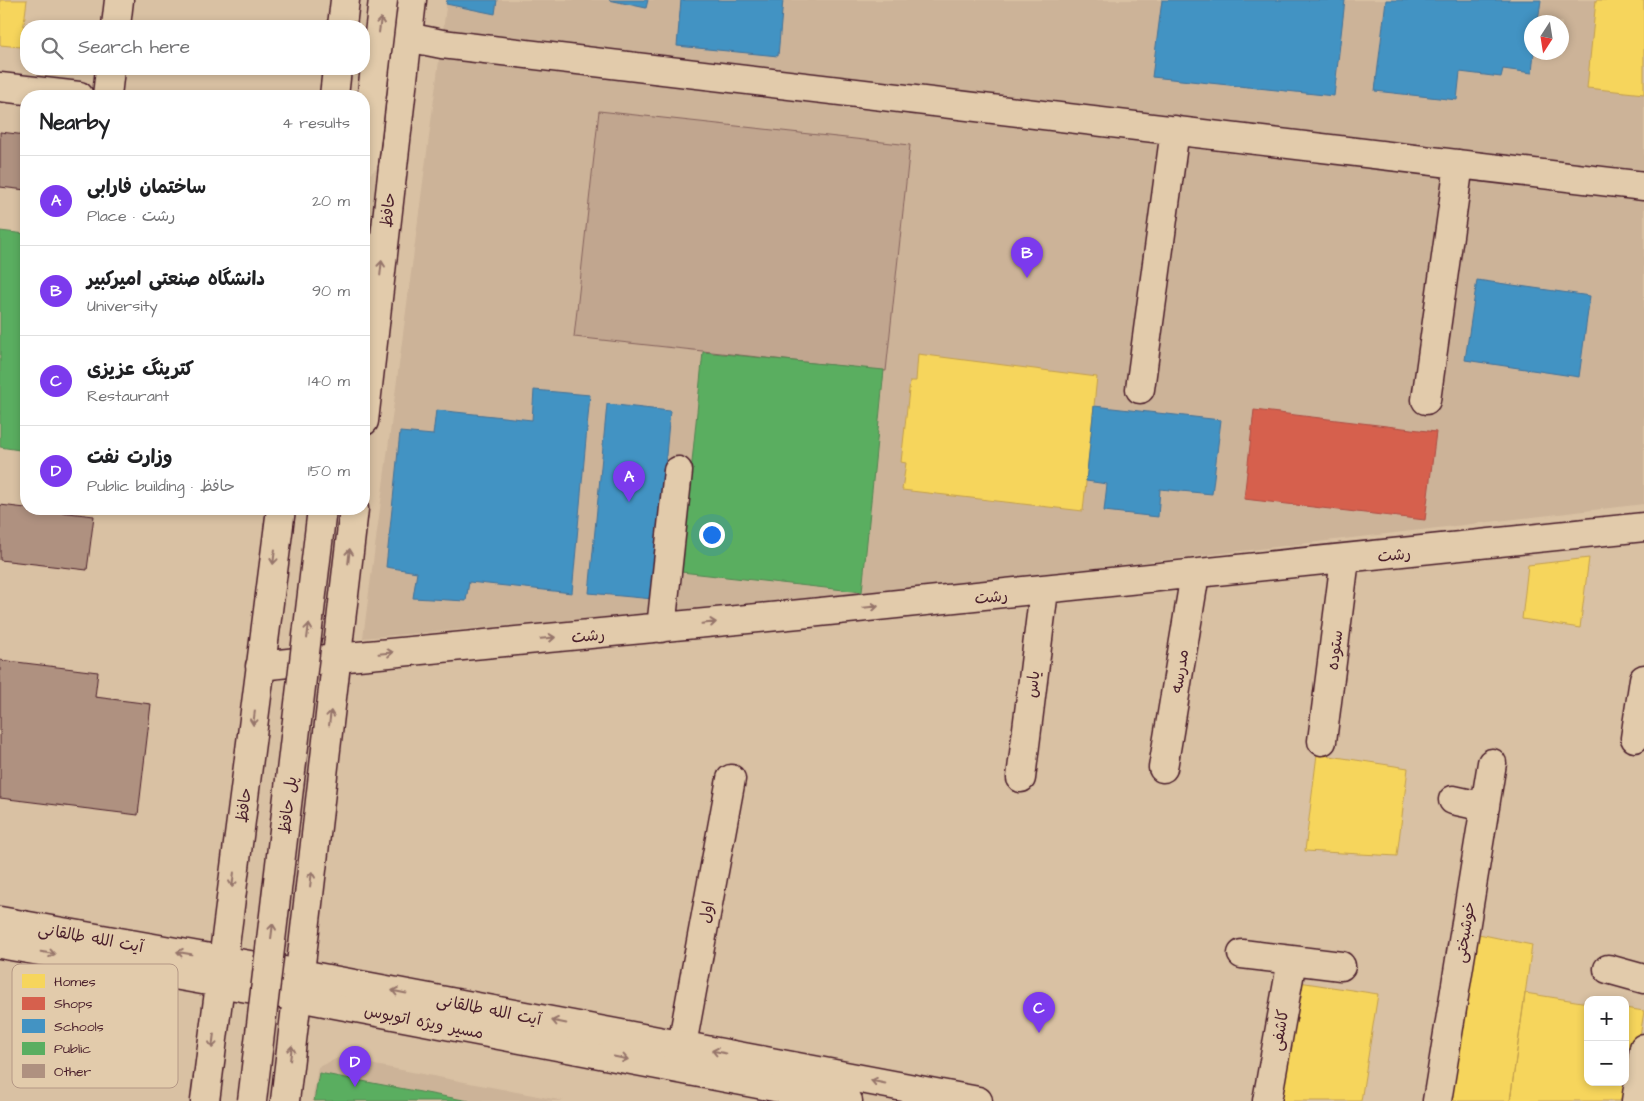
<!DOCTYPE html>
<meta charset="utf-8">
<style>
:root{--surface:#fff;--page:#f6f6f6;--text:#202124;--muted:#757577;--line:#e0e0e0;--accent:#7c3aed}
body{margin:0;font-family:"Architects Daughter","Playpen Sans Arabic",sans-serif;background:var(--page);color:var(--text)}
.controls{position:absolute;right:15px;bottom:15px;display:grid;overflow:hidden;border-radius:10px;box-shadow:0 2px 8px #0003}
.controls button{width:45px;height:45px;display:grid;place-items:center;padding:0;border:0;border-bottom:1px solid var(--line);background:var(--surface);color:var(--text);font:25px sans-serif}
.compass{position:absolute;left:1524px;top:15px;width:45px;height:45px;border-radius:50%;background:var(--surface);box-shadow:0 2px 8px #0003;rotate:192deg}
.you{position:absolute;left:711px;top:534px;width:18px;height:18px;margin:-12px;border:4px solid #fff;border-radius:50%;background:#1a73e8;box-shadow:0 0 0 8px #1a73e833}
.badge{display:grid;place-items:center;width:32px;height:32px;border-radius:50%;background:var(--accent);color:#fff;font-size:16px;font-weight:700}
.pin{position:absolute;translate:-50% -41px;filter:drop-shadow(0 1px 2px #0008)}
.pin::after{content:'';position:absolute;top:26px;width:18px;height:15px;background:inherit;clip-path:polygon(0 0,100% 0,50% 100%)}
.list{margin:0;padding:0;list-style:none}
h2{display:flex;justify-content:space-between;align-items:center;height:65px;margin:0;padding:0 20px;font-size:21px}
h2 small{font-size:16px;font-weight:400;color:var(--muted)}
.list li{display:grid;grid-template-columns:32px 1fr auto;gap:15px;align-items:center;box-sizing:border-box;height:90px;padding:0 20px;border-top:1px solid var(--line)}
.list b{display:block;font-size:19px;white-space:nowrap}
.list p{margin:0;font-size:16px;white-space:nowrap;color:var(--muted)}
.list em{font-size:16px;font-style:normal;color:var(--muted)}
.icon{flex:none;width:28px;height:28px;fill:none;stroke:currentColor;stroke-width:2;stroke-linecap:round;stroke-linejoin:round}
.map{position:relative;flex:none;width:1644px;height:1101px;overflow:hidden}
.search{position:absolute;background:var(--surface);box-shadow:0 2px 8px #0003;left:20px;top:20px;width:350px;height:55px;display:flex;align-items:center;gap:12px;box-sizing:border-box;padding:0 18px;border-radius:20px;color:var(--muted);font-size:19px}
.panel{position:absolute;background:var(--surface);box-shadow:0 2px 8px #0003;left:20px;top:90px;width:350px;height:425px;border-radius:20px}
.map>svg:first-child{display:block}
.built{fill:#ccb398;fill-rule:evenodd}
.green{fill:#c1a68f;stroke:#86625d}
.homes{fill:#f6d55c;stroke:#c29e4d}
.shops{fill:#d6604d;stroke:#ac4c43}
.schools{fill:#4393c3;stroke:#457095}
.public{fill:#5aae61;stroke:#558351}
.building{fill:#af9180;stroke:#4a1f2b}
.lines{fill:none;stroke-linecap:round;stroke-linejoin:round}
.minor-casing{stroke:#4a1f2b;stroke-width:31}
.major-casing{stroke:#4a1f2b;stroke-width:31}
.minor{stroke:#e2cbab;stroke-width:28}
.major{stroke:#e2cbab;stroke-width:28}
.major-bridge-casing{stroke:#4a1f2b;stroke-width:31;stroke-linecap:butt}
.major-bridge{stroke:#e2cbab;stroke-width:28}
.oneway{stroke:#96756b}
.labels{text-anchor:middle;stroke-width:5;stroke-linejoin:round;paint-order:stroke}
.street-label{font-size:16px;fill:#4a1f2b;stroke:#e2cbab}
.key{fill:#e2cbab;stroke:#b49785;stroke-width:1}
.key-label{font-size:14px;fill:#4a1f2b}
</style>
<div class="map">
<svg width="1644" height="1101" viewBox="0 0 1644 1101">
<rect width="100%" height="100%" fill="#d9c1a3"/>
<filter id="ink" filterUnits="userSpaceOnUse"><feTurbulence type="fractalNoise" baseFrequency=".02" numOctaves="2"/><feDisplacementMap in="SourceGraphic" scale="10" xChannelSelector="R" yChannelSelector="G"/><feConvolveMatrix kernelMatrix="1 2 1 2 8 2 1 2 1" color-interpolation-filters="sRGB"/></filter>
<g filter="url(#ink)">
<path class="built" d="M447,0H1644V504L864,595L363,638ZM1532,22H1562V52H1532Z
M338,1058L564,1101H312L318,1067Z"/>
<path class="green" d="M599,111L910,145L886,371L574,337Z"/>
<path class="homes" d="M0,0H27L21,47L0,45Z
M1596,0H1644V94L1587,88Z
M918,354L1097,377L1083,511L902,490L906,463L901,462L910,381H916Z
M1589,558L1580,628L1522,619L1528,565Z
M1317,754L1408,768L1397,856L1305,851Z
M1469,932L1532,945L1510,1101H1444Z
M1299,982L1378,994L1361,1101H1281Z
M1525,993L1588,1003V1082H1625V1008L1644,1011L1630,1101H1510Z"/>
<path class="shops" d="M1254,410L1436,432L1425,520L1244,499Z"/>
<path class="schools" d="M447,0H497L495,14L446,4Z
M609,0H648L646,8Z
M681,0H783L778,56L677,46Z
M1162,0H1345L1334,96L1152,77Z
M1386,0H1541L1538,22H1532V52H1534L1532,73L1503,69L1501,77L1460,72L1457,100L1375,91Z
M1477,280L1590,296L1579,377L1465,360Z
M534,390L590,395L572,593L469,582L466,601L413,598L417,572L386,567L400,432L433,435L436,410L532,420Z
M607,404L670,411L653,599L589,593Z
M1094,406L1221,420L1212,494L1160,489L1158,517L1104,511L1107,484L1086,481Z"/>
<path class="public" d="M0,231L26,234V451L0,447Z
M703,352L884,370L862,592L681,572Z
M319,1073L469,1101H314Z"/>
<path class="building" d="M0,132L26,135V190L0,187Z
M0,505L94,516L87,570L0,560Z
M0,660L98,672L95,697L151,704L138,815L0,798Z"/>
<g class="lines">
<g class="minor-casing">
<path id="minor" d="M116,26L119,0
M342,26L345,0
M407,37L442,44L1644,186
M107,96L110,69
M334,96L337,69
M1140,389L1175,130
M1426,400L1459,164
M661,628L678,471
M337,658C773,618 1209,574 1644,527
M1635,738L1644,679
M1322,741L1345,559
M1163,768L1195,574
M1021,778L1044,590
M1453,800L1485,807
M0,944L298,997L848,1101
M1242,954L1341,966
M1608,969L1644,979
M682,1045L731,779
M1267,1101L1292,960
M1437,1101L1492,763
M1636,1101L1644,1048"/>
</g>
<g class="major-casing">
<path id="major" d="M0,87L79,96
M364,421L412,0
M260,666L326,659
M0,921L301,974L978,1101
M205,1101L281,509
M285,1101L354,509"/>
</g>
<use href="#minor" class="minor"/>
<use href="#major" class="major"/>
<g class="major-bridge-casing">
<path id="major-bridge" d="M364,161L383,0
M252,1101L322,509"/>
</g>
<use href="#major-bridge" class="major-bridge"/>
</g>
<defs><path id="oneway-shaft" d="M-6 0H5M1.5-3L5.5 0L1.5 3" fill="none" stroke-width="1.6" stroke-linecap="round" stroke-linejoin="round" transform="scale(1.25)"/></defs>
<g class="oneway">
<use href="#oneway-shaft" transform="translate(380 25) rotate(-83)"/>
<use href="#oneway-shaft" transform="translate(381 268) rotate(-84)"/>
<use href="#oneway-shaft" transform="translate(349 556) rotate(-84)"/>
<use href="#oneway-shaft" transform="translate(274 557) rotate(97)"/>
<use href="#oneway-shaft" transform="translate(871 607) rotate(-6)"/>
<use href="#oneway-shaft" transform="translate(709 623) rotate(-6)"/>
<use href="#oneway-shaft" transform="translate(308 631) rotate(-83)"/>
<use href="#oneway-shaft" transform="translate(548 638) rotate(-5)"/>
<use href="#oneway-shaft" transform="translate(386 653) rotate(-5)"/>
<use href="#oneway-shaft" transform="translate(254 718) rotate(97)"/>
<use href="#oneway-shaft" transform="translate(330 718) rotate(-83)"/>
<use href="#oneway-shaft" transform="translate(311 879) rotate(-83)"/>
<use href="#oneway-shaft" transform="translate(233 880) rotate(97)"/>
<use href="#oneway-shaft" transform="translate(272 931) rotate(-83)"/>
<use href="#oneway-shaft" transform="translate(48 953) rotate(10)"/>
<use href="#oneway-shaft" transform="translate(184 953) rotate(-170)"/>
<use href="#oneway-shaft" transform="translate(399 992) rotate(-169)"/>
<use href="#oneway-shaft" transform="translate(559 1022) rotate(-169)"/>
<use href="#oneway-shaft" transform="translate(213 1041) rotate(97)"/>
<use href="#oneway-shaft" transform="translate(719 1052) rotate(-169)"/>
<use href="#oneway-shaft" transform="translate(291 1053) rotate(-83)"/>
<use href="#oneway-shaft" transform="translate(621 1058) rotate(11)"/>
<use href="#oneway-shaft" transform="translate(878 1082) rotate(-169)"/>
</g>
</g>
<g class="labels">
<g class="street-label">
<text transform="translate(387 210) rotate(-84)" y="6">حافظ</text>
<text transform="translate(1394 554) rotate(-6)" y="6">رشت</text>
<text transform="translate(991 596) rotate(-6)" y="6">رشت</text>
<text transform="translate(588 635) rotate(-5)" y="6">رشت</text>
<text transform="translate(1334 650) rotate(-83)" y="6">ستوده</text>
<text transform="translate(1179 671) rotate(-81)" y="6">مدرسه</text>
<text transform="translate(1032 684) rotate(-83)" y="6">یاس</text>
<text transform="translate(243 805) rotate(-83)" y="6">حافظ</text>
<text transform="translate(287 805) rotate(-83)" y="6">پل حافظ</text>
<text transform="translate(706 912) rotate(-80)" y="6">اول</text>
<text transform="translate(1464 932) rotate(-81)" y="6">خوشبختی</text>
<text transform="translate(91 937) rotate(10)" y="6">آیت الله طالقانی</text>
<text transform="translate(489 1009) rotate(11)" y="6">آیت الله طالقانی</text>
<text transform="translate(424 1021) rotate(11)" y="6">مسیر ویژه اتوبوس</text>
<text transform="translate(1279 1030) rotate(-80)" y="6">کاشفی</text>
</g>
</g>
<rect x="12" y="964" width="166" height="124" rx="8" class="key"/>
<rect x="22" y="974" width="23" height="14" fill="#f6d55c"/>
<rect x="22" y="997" width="23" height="13" fill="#d6604d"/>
<rect x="22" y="1019" width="23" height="14" fill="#4393c3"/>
<rect x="22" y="1042" width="23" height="13" fill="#5aae61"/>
<rect x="22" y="1064" width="23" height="14" fill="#af9180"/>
<g class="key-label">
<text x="54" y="986">Homes</text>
<text x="54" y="1008">Shops</text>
<text x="54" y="1031">Schools</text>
<text x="54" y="1053">Public</text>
<text x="54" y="1076">Other</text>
</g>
</svg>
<div class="controls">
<button>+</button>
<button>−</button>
</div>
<svg class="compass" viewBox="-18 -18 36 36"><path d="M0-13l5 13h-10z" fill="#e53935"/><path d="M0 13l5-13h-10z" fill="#757577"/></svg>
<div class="you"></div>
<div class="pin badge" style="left:629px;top:502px">A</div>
<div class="pin badge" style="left:1027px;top:278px">B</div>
<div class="pin badge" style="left:1039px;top:1033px">C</div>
<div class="pin badge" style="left:355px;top:1087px">D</div>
<div class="search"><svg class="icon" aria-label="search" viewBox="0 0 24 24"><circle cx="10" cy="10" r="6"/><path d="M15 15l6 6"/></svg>Search here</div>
<section class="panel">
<h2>Nearby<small>4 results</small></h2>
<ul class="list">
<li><span class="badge">A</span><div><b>ساختمان فارابی</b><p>Place · رشت</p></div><em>20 m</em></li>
<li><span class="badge">B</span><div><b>دانشگاه صنعتی امیرکبیر</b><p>University</p></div><em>90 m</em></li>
<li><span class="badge">C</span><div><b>کترینگ عزیزی</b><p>Restaurant</p></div><em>140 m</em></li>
<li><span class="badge">D</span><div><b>وزارت نفت</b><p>Public building · حافظ</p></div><em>150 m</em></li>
</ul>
</section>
</div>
